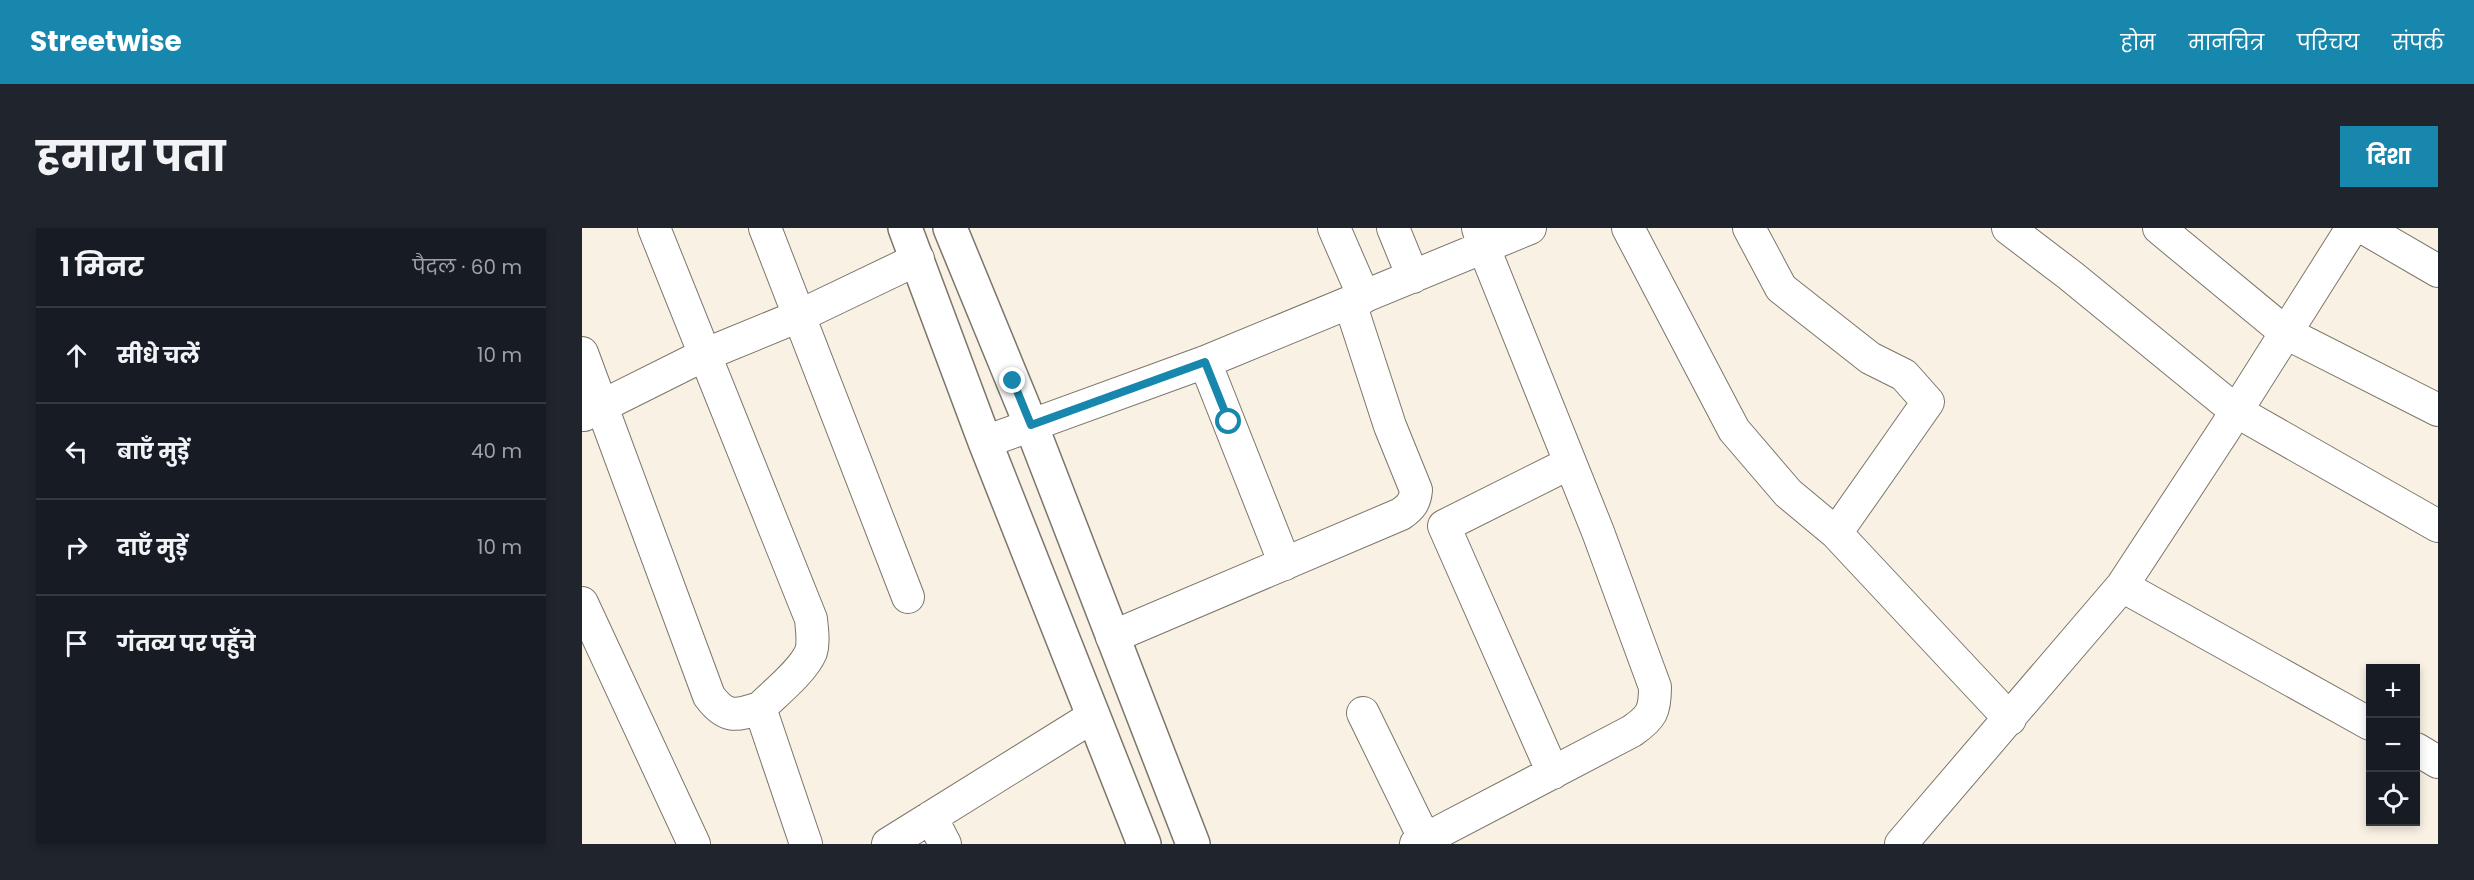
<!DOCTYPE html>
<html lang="hi">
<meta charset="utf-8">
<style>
:root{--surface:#171b24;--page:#20242c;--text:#f1f3f6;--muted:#9ea1a6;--line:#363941;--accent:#1887ad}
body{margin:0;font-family:Poppins,"Noto Sans Devanagari",sans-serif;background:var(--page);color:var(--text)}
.controls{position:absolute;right:18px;bottom:18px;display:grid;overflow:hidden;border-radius:0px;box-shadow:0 3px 9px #0003}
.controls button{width:54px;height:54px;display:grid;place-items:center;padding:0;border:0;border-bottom:2px solid var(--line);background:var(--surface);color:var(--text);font:30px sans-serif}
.stop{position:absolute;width:18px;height:18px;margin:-14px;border:4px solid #1887ad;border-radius:50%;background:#fff}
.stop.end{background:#1887ad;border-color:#fff;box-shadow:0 2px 6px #0008}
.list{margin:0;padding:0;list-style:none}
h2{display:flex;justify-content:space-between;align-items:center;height:78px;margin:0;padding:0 24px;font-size:26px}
h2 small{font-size:20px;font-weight:400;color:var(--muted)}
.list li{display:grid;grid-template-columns:39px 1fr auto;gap:18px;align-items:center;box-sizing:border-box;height:96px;padding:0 24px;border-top:2px solid var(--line)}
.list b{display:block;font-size:22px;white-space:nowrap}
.list em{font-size:20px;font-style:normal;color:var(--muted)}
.icon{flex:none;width:33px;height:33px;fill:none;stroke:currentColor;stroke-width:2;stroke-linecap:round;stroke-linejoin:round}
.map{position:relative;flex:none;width:1856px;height:616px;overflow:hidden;border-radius:0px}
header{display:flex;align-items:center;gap:36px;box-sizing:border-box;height:84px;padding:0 30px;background:var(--accent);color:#fff}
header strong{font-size:28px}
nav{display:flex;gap:33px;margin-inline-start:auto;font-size:21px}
.intro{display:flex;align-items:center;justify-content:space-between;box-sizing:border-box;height:144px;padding:0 36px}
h1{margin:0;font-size:42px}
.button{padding:15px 27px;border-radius:0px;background:var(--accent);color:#fff;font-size:21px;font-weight:700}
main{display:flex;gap:36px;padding:0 36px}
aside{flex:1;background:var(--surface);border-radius:0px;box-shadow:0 3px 9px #0003}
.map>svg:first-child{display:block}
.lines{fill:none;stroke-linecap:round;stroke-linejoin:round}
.street-casing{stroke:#7c756a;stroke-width:34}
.secondary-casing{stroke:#7c756a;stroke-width:36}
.street{stroke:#fff;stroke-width:32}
.secondary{stroke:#fff;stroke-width:33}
.route{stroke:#1887ad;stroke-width:8}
</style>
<header>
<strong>Streetwise</strong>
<nav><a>होम</a><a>मानचित्र</a><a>परिचय</a><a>संपर्क</a></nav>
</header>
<div class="intro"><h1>हमारा पता</h1><a class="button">दिशा</a></div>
<main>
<aside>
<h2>1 मिनट<small>पैदल · 60 m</small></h2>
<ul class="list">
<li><svg class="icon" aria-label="ahead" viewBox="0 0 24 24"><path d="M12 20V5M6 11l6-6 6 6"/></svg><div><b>सीधे चलें</b></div><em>10 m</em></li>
<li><svg class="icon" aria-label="left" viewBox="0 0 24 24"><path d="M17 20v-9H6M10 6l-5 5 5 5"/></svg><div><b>बाएँ मुड़ें</b></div><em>40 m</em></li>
<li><svg class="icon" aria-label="right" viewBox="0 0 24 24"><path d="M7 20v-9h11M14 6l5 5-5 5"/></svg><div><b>दाएँ मुड़ें</b></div><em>10 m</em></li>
<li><svg class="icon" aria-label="arrive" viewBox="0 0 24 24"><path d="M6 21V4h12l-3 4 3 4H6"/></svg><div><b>गंतव्य पर पहुँचे</b></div></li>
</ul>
</aside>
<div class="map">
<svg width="1856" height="616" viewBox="0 0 1856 616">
<rect width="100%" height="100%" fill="#f8f1e4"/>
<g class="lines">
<g class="street-casing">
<path id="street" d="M72,0L229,391C230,402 232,414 229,424C221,443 193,465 178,480
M183,0L326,369
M752,0L782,69
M811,0L831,49
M1046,0L1152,202L1206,265L1254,305L1428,491
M1167,0L1199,60L1288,130L1322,147L1346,174L1254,305
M1426,0L1489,48L1654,183L1856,298
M1577,0L1704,105L1856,182
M1782,0L1856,43
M0,125L127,468C144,491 154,488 178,480L224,616
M623,134L703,336
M2,187L122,127L217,88L336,31
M403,214L623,134L948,0
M1540,358L1788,496
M0,375L112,616
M530,409L819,286C829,279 833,274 834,262L808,198L768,75
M781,485L845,616
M1834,521L1856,534
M971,545L862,298L988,235
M349,589L363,616
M306,616L510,489
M834,616L1050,503C1070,489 1073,483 1073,459L1016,304L902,20L896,0
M1319,616L1540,358L1643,201L1770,0"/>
</g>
<g class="secondary-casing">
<path id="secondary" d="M323,0L403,214L562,616
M368,0L449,197L611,616"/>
</g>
<use href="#street" class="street"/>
<use href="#secondary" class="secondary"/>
</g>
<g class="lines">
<path class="route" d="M431,153L449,197L623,134L647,194"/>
</g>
</svg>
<div class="controls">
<button>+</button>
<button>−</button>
<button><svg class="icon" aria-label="locate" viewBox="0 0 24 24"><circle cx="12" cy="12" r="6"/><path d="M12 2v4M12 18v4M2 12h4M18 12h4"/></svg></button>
</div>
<div class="stop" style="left:647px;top:194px"></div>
<div class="stop end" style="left:431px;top:153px"></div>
</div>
</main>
